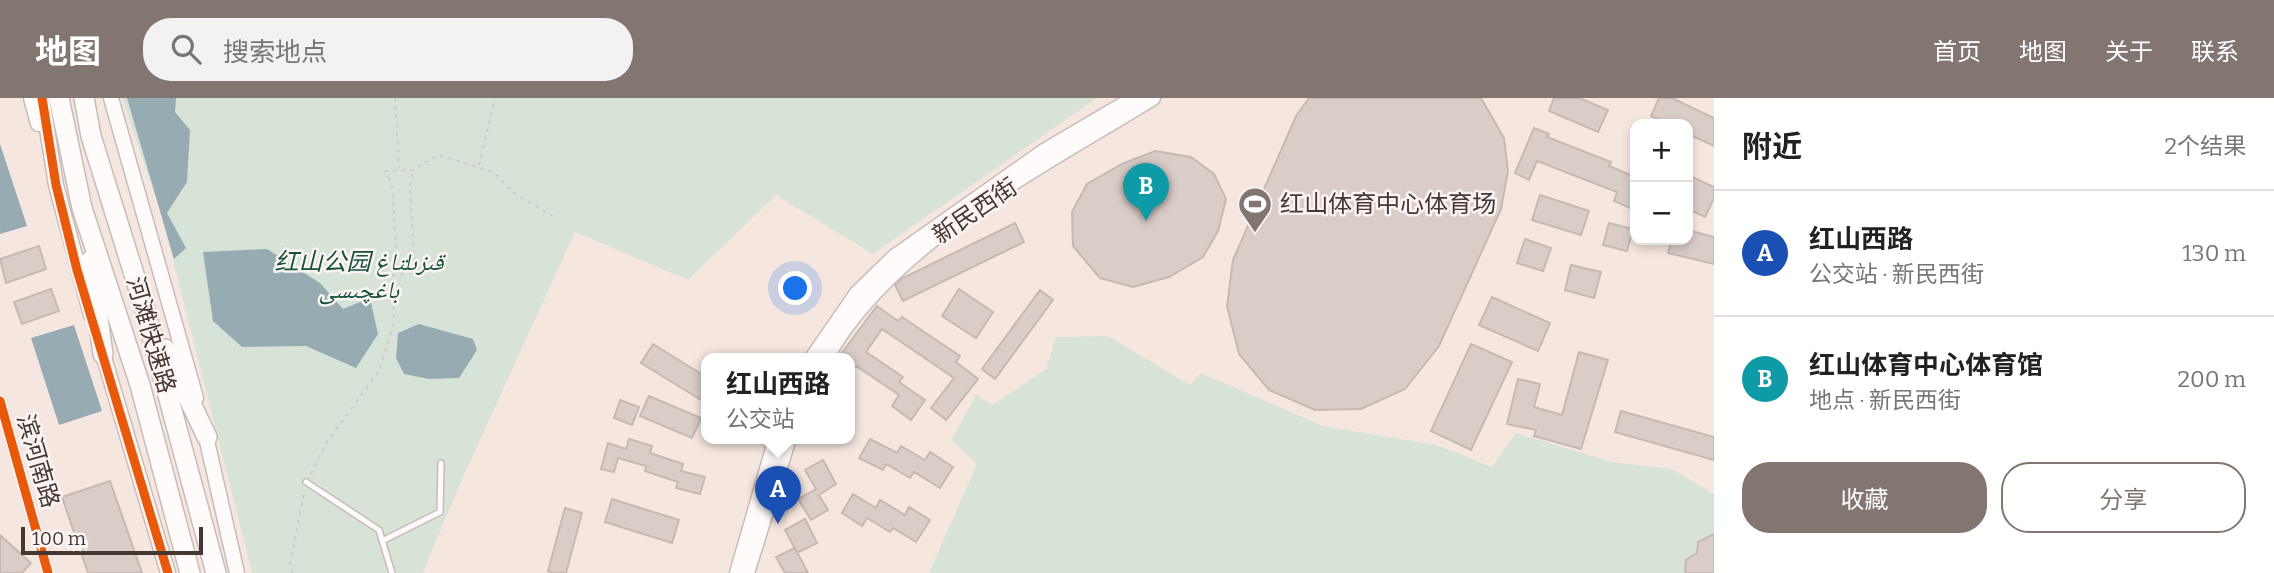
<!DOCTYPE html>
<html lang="zh">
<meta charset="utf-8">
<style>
:root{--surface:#fff;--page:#f2f2f2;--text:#222;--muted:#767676;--line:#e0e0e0;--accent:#837570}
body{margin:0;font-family:Bitter,"Noto Naskh Arabic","Noto Sans SC",serif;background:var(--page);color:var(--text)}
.controls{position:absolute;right:21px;top:21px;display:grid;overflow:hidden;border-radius:14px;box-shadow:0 4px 10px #0003}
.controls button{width:63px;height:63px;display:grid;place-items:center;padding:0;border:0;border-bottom:2px solid var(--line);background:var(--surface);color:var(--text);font:35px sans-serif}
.scale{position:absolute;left:21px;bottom:18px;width:182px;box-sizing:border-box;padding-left:7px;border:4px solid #453833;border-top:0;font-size:19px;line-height:24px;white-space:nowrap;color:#453833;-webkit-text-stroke:5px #fbf4f2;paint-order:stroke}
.you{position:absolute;left:796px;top:191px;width:24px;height:24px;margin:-18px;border:5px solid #fff;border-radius:50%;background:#1a73e8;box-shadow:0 0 0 10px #1a73e833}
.badge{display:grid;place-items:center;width:46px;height:46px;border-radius:50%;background:var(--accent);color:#fff;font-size:23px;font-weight:700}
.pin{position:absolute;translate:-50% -58px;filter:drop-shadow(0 2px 4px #0008)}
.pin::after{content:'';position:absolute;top:37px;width:24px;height:21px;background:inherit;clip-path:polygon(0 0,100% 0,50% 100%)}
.popup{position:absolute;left:701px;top:255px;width:154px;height:91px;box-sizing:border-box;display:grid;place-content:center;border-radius:14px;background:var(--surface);filter:drop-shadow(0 2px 5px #0005);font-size:23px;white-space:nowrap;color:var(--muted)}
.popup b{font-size:26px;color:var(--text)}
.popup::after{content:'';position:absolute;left:50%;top:100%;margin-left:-14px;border:14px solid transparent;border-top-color:var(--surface)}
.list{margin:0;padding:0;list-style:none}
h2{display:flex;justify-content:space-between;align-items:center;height:91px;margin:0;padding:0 28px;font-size:30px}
h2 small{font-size:23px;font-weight:400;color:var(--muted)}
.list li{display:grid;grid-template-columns:46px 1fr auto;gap:21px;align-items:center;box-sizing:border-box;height:126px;padding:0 28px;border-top:2px solid var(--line)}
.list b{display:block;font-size:26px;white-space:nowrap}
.list p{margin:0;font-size:23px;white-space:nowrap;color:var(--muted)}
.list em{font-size:23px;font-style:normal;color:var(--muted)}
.actions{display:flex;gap:14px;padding:21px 28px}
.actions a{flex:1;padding:16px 0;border:2px solid var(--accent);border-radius:28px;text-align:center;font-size:24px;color:var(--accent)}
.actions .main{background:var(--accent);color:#fff}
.icon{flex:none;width:38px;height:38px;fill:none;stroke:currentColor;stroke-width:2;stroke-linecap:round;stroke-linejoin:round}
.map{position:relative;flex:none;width:1714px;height:475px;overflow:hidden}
header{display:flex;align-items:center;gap:42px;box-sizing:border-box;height:98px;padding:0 35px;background:var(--accent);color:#fff}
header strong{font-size:33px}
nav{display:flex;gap:38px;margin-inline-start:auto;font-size:24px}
.search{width:490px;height:63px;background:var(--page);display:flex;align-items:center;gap:18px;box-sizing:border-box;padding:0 24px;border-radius:28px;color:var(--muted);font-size:26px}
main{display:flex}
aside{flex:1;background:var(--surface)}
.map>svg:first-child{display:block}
.green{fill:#d8e3d8}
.water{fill:#97abb3}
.building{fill:#dacdc8;stroke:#c6b9b4;stroke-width:2}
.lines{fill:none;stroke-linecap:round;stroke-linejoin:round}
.lane-casing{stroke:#c9bcb6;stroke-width:8}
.street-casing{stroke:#c9bcb6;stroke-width:13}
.secondary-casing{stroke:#c9bcb6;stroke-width:17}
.highway-casing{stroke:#c9bcb6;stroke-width:22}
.path{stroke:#d0cac8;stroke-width:2;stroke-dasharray:3.5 5;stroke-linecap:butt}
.lane{stroke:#fefbfa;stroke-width:5}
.street{stroke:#fefbfa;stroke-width:10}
.secondary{stroke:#fefbfa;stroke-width:14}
.highway{stroke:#fefbfa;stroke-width:19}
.cycleway-casing{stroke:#fbf4f2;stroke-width:13}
.cycleway{stroke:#e8590c;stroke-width:9}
.labels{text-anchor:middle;stroke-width:5;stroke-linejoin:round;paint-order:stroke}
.poi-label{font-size:24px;fill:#453833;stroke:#fbf4f2;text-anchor:start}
.street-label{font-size:24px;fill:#453833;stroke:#fbf4f2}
.park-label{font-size:24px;font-style:italic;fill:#14523b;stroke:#fbf4f2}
</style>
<header>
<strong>地图</strong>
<div class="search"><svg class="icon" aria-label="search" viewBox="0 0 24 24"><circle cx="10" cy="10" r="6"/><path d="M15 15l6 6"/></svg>搜索地点</div>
<nav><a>首页</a><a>地图</a><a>关于</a><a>联系</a></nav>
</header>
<main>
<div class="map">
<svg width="1714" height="475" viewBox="0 0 1714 475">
<rect width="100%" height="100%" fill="#f6e6e0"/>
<path class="green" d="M122,0H1097L873,156L776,97L688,182L575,134L458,390L423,475H252L161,115Z
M1108,238L1190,287L1201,275L1323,328L1437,347L1492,369L1516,335L1612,364L1672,371L1714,396V475H929L977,366L951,342L976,297L993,307L1046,271L1056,239Z"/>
<path class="water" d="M127,0H176L175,14L190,32L187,84L167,115L186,150L174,161Z
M0,46L27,128L0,136Z
M267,151L320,185L343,211L370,200L378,236L356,270L306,248L242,249L213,223L203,154Z
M419,226L473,241L477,252L459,280L429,281L404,276L396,260L398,235Z
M74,227L102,313L59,327L31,240Z"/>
<path class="building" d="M1309,0H1481L1504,40L1508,73L1501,111L1439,248L1405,291L1361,311L1315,312L1269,292L1239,256L1227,208L1233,162L1296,18Z
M1554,0H1579L1608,12L1598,34L1549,13Z
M1659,0H1672L1714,20V48L1688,36V26H1668L1651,18Z
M1534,30L1549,36L1547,39L1611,64L1609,68L1635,79V112L1614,103L1617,94L1537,63L1529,82L1515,75Z
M1155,53L1191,59L1214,76L1226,101L1218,133L1203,159L1169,179L1133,189L1100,180L1073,148L1072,114L1087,86L1122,66Z
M1688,77L1714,89V100L1705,119L1688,111Z
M1540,97L1589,113L1581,137L1532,122Z
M1015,125L1024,144L903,203L895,187L903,180Z
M1609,125L1633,131L1627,153L1603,147Z
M1688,132L1714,139V166L1668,155L1672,142H1688Z
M1525,141L1551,150L1543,173L1517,165Z
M39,148L46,171L6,185L0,161Z
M1571,167L1601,174L1594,200L1565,192Z
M51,191L59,213L22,226L14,204Z
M959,191L993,214L976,240L942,218Z
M1040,192L1053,202L995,281L982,271Z
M1492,199L1550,225L1538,253L1479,227Z
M877,208L898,223L902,219L960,258L956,264L978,281L946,322L931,310L954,280L882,231L866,254L903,279L899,284L925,302L911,322L892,308L899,297L856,268L850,277V260H838Z
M653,246L706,279V305L641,265Z
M1471,246L1512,264L1471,352L1431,333Z
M1579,254L1608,262L1581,351L1534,338L1536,332L1507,326L1518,281L1540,286L1534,309L1562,317Z
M649,298L701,320L692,340L640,318Z
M620,302L639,309L632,327L614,320Z
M1621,313L1714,339V362L1615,334Z
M629,341L652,348L650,355L683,366L681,373L705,379L700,396L676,390L678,384L645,373L646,368L618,360L614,374L601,371L608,345L626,351Z
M870,341L897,355L901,348L925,362L930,354L953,369L940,390L914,374L910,380L886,366L883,372L859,360Z
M823,362L836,386L819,397L828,412L811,422L798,401L816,391L805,372Z
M110,383L142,475H88L62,399Z
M853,396L876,410L880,402L905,417L909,409L930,422L916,444L893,430L890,434L867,420L862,428L842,415Z
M612,401L679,422L672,445L605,424Z
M565,410L582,415L566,475H554L548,473Z
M805,421L817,445L797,455L785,432Z
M1714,436V475H1685L1686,462L1697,455L1698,444Z
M0,437L31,465L22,475H0Z
M795,450L808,475H785L776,459Z"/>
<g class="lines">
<g class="lane-casing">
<path id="lane" d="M306,384L379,432L392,475
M382,443L440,414L441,365"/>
</g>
<g class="street-casing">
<path id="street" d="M0,303L48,475"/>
</g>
<g class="secondary-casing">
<path id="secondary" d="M31,0L38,26
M42,0L56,87L91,217
M111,0L196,300
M100,246L168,475
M812,260L857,195L894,159L1044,53L1134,0
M826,260C890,145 1043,68 1153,0
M204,330L237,475
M737,475L776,340
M747,475L789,340"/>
</g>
<g class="highway-casing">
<path id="highway" d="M59,0L82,110L140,287L190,475
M84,0L91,38L143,205L216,475
M90,163L103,256
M165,251L207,339"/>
</g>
<path class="path" d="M395,0L399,70
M479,67L495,0
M398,175L392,89L386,73L413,72L438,57L494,74L512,94L553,118
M311,376L326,345L379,273L394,224L393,177L415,175L410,86L413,72
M292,475L290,467L304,395"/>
<use href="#lane" class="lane"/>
<use href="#street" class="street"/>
<use href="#secondary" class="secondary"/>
<use href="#highway" class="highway"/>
<g class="cycleway-casing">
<path id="cycleway" d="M42,0L56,87L77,172L168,475
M0,303L48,475"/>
</g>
<use href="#cycleway" class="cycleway"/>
</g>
<defs>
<g id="stadium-pin" transform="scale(1.75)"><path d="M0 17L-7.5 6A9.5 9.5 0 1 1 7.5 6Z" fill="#837570" stroke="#fbf4f2"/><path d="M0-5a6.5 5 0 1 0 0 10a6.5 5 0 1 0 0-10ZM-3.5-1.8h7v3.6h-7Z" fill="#fff"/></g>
</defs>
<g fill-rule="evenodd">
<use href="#stadium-pin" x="1255" y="106"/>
</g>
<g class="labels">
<g class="poi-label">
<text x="1280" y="114">红山体育中心体育场</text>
</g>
<g class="street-label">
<text transform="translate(975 113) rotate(-34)" y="8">新民西街</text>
<text transform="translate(151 237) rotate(74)" y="8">河滩快速路</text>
<text transform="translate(38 363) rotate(74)" y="8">滨河南路</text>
</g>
<g class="park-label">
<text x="359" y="172">红山公园 قىزىلتاغ<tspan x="359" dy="28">باغچىسى</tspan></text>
</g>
</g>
</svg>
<div class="controls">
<button>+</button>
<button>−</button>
</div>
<div class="scale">100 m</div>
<div class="you"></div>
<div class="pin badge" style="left:778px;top:426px;background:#1a4fb4">A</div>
<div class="popup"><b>红山西路</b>公交站</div>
<div class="pin badge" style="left:1146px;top:123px;background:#0f9aa8">B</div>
</div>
<aside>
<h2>附近<small>2个结果</small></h2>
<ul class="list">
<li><span class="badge" style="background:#1a4fb4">A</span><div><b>红山西路</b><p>公交站 · 新民西街</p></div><em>130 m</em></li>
<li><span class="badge" style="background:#0f9aa8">B</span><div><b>红山体育中心体育馆</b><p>地点 · 新民西街</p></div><em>200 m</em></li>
</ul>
<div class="actions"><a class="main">收藏</a><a>分享</a></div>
</aside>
</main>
